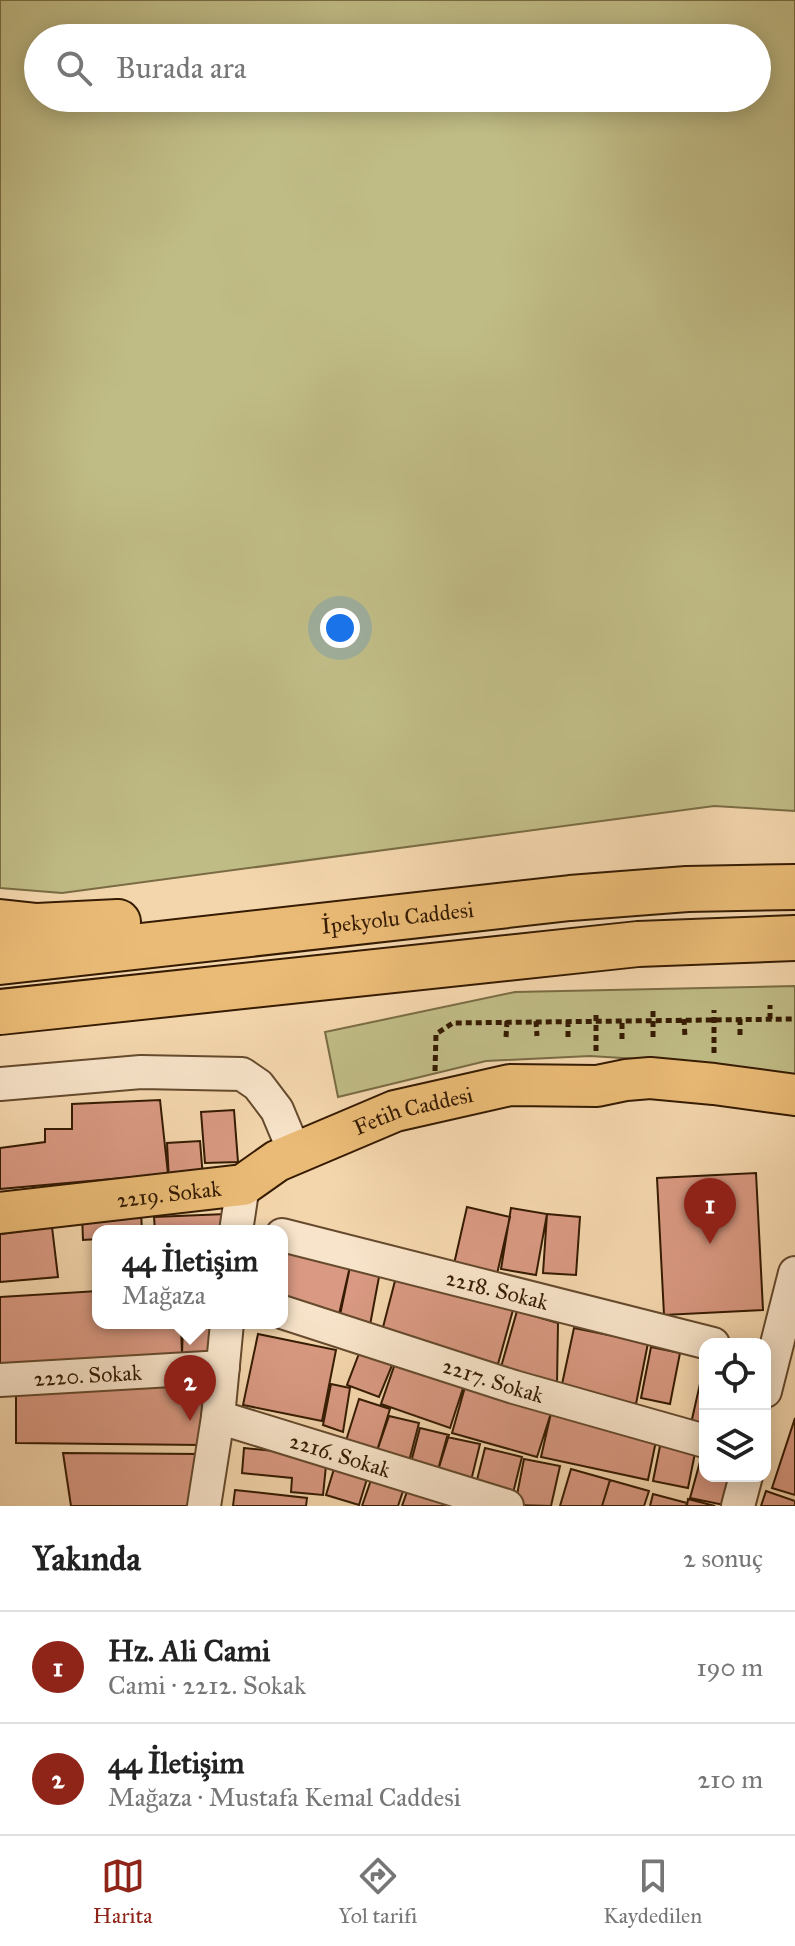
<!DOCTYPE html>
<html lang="tr">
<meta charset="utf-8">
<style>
:root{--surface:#fff;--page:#f2f2f2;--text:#222;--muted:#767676;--line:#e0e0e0;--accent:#8f2418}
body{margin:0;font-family:"IM FELL Great Primer",serif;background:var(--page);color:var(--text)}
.controls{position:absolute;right:24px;bottom:24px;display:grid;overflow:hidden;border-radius:16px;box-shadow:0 4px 20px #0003}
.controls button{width:72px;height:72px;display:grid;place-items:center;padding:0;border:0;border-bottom:2px solid var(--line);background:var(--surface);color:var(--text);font:40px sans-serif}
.you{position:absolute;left:340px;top:628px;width:28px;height:28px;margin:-20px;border:6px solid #fff;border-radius:50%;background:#1a73e8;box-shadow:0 0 0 12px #1a73e833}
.badge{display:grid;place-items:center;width:52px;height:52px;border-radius:50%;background:var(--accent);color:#fff;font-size:26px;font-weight:700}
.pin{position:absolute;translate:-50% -66px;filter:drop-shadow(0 2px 4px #0008)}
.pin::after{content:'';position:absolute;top:42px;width:28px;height:24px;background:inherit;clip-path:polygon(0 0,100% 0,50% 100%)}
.popup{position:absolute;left:92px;top:1225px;width:196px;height:104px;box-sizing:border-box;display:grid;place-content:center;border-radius:16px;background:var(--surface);filter:drop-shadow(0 2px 6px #0005);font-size:26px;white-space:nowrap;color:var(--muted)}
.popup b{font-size:30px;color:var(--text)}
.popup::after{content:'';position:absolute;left:50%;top:100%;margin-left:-16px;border:16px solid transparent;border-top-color:var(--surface)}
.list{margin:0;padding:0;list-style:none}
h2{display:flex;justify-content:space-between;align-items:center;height:104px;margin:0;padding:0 32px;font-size:34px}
h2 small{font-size:26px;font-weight:400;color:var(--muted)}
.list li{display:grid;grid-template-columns:52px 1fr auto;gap:24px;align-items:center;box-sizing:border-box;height:112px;padding:0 32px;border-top:2px solid var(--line)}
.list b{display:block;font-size:30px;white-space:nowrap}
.list p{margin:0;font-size:26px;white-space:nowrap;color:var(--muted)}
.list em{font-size:26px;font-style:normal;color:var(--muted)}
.icon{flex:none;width:44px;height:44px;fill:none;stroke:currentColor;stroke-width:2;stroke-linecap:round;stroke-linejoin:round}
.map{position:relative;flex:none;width:795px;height:1506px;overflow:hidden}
.search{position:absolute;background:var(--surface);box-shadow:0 4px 20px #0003;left:24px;right:24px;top:24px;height:88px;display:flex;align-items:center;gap:20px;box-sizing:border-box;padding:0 28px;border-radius:44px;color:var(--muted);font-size:30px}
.sheet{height:328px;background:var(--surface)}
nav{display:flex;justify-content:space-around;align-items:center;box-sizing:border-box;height:112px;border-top:2px solid var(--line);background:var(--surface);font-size:22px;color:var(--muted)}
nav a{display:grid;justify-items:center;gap:4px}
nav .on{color:var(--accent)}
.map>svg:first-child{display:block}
.green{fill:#c0bc86;stroke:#7a6c44;stroke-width:2;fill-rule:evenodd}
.building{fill:#d99982;stroke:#351b02;stroke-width:2}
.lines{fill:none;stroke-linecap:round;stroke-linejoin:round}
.minor-casing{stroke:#654a2d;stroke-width:36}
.major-casing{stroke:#351b02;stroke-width:44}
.highway-casing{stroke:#351b02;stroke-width:48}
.path{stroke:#351b02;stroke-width:5;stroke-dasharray:6 4;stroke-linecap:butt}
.minor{stroke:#f8e4ca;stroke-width:32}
.major{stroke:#eabb76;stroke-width:40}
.highway{stroke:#eabb76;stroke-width:44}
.labels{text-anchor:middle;stroke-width:6;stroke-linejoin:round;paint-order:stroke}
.street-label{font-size:22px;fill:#351b02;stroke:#f8e4ca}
</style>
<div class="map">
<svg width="795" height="1506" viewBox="0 0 795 1506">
<rect width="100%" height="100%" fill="#f4d6ad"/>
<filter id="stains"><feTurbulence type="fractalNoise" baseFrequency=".0025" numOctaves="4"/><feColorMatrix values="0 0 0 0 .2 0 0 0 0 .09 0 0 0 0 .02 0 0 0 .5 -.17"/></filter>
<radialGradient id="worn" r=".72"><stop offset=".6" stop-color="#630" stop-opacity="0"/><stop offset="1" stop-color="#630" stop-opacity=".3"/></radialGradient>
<path class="green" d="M0,0H795V811L714,806L62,893L0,888ZM757,38V98H38V38Z
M795,986V1081L719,1064L590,1056L486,1061L338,1097L325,1032L515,992Z"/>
<path class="building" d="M160,1100L168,1174L0,1189V1148L45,1142V1129H72V1104Z
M234,1110L238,1162L205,1163L201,1112Z
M200,1141L203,1178L169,1180L167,1143Z
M756,1173L763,1310L664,1315L657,1178Z
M467,1207L510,1217L497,1274L454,1264Z
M511,1208L547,1214L536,1275L501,1269Z
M141,1212L142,1231H98V1239L83,1240L82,1215Z
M226,1214L227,1231H155L154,1217Z
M547,1214L580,1217L576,1275L543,1273Z
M52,1227L58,1277L0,1282V1234Z
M282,1246L351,1262L337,1323L282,1310Z
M351,1262L379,1277L370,1325L339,1320Z
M396,1277L513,1310L498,1364L382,1331Z
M98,1291V1323H181L182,1355L0,1365V1297Z
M517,1311L558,1323L557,1384L501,1367Z
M183,1323H218L216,1357L182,1355Z
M574,1328L648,1343L636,1404L561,1389Z
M258,1334L336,1350L322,1421L243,1405Z
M651,1347L680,1353L670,1404L641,1398Z
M360,1351L393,1363L379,1397L347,1385Z
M397,1358L465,1382L450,1428L381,1404Z
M704,1366H705V1432L690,1428Z
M209,1381L201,1445L16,1443V1390Z
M331,1384L350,1388L343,1432L323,1425Z
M465,1387L551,1413L537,1457L452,1433Z
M359,1399L390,1409L375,1457L344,1447Z
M551,1413L657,1436L648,1480L541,1457Z
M389,1416L419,1423L408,1465L375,1457Z
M795,1418V1495L772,1488Z
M420,1428L449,1435L436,1477L409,1470Z
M447,1437L480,1444L469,1489L436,1477Z
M661,1441L696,1448L688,1488L653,1481Z
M244,1448L327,1456L323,1495L291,1492L292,1478L242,1473Z
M485,1448L522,1457L511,1501L474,1492Z
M703,1451L705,1476H738L729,1506L690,1498Z
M63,1453L201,1454L196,1506H71Z
M337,1459L370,1469L359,1505L326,1495Z
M524,1459L560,1466L551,1506L515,1505Z
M571,1469L610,1480L602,1506H560Z
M372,1477L404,1488L398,1506H362Z
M610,1480L649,1491L644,1506H602Z
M410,1483L477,1506H402Z
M235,1490L307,1498L306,1506H233Z
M766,1491L795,1501V1506H761Z
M653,1494L687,1503L686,1506H650Z
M688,1499L715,1506H687Z"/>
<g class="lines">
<g class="minor-casing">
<g id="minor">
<path d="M0,1084L141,1072L242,1074L258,1085L277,1110L295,1153"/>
<path d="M236,1231L243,1185"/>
<path id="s1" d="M282,1235L713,1344"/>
<path id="s2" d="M282,1312L514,1387L705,1441"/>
<path id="s3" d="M0,1380L223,1367"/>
<path d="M765,1391L795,1273"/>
<path id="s4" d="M218,1417L507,1506"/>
<path d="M204,1506L218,1417L227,1323"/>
<path d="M738,1506L746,1476"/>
</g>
</g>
<g class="major-casing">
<g id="major">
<path id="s5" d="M0,1213L243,1185L277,1161L395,1111L510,1085L597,1086L626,1080L650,1078L714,1084L795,1095"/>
</g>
</g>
<g class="highway-casing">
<g id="highway">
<path d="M0,922L37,926L118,922"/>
<path id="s6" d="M0,962L570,898L687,889L795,887"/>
<path d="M0,1012L638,944L795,938"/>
</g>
</g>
<path class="path" d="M653,1011V1038
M596,1015V1054
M684,1019L685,1038
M740,1019V1036
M770,1019V1005
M536,1021L537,1036
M568,1021V1037
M506,1037L507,1021
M622,1039V1019
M714,1053V1010
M435,1071L436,1034L453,1023L795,1019"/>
<use href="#minor" class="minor"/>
<use href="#major" class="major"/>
<use href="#highway" class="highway"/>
</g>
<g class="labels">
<g class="street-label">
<text dy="8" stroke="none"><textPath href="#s6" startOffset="400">İpekyolu Caddesi</textPath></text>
<text dy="8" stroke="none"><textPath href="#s5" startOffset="432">Fetih Caddesi</textPath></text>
<text dy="8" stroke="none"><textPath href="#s5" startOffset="170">2219. Sokak</textPath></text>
<text dy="8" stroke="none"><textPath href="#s1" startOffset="222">2218. Sokak</textPath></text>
<text dy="8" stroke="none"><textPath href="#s3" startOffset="88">2220. Sokak</textPath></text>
<text dy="8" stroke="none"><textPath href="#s2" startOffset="222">2217. Sokak</textPath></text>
<text dy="8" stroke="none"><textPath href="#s4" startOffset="128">2216. Sokak</textPath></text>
</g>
</g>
<rect width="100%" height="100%" filter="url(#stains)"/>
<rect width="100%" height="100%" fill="url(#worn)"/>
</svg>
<div class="controls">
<button><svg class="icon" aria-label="locate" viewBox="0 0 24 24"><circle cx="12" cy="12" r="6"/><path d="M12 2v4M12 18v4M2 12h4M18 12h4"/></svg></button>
<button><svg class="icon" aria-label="layers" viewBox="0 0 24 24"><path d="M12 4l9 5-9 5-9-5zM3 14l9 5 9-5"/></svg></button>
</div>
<div class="you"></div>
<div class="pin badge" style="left:710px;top:1244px">1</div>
<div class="pin badge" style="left:190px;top:1421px">2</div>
<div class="popup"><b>44 İletişim</b>Mağaza</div>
<div class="search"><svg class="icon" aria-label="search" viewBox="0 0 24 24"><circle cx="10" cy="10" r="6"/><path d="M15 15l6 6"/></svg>Burada ara</div>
</div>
<section class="sheet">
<h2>Yakında<small>2 sonuç</small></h2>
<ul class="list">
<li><span class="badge">1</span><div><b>Hz. Ali Cami</b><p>Cami · 2212. Sokak</p></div><em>190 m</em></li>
<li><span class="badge">2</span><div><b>44 İletişim</b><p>Mağaza · Mustafa Kemal Caddesi</p></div><em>210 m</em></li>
</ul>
</section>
<nav>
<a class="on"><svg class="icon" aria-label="map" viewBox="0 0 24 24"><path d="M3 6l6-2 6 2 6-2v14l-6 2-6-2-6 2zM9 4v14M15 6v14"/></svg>Harita</a>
<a><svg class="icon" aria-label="directions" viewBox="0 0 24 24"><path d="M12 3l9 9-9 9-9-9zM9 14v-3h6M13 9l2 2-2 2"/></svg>Yol tarifi</a>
<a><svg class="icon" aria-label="saved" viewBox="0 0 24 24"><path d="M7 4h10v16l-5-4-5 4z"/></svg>Kaydedilen</a>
</nav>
